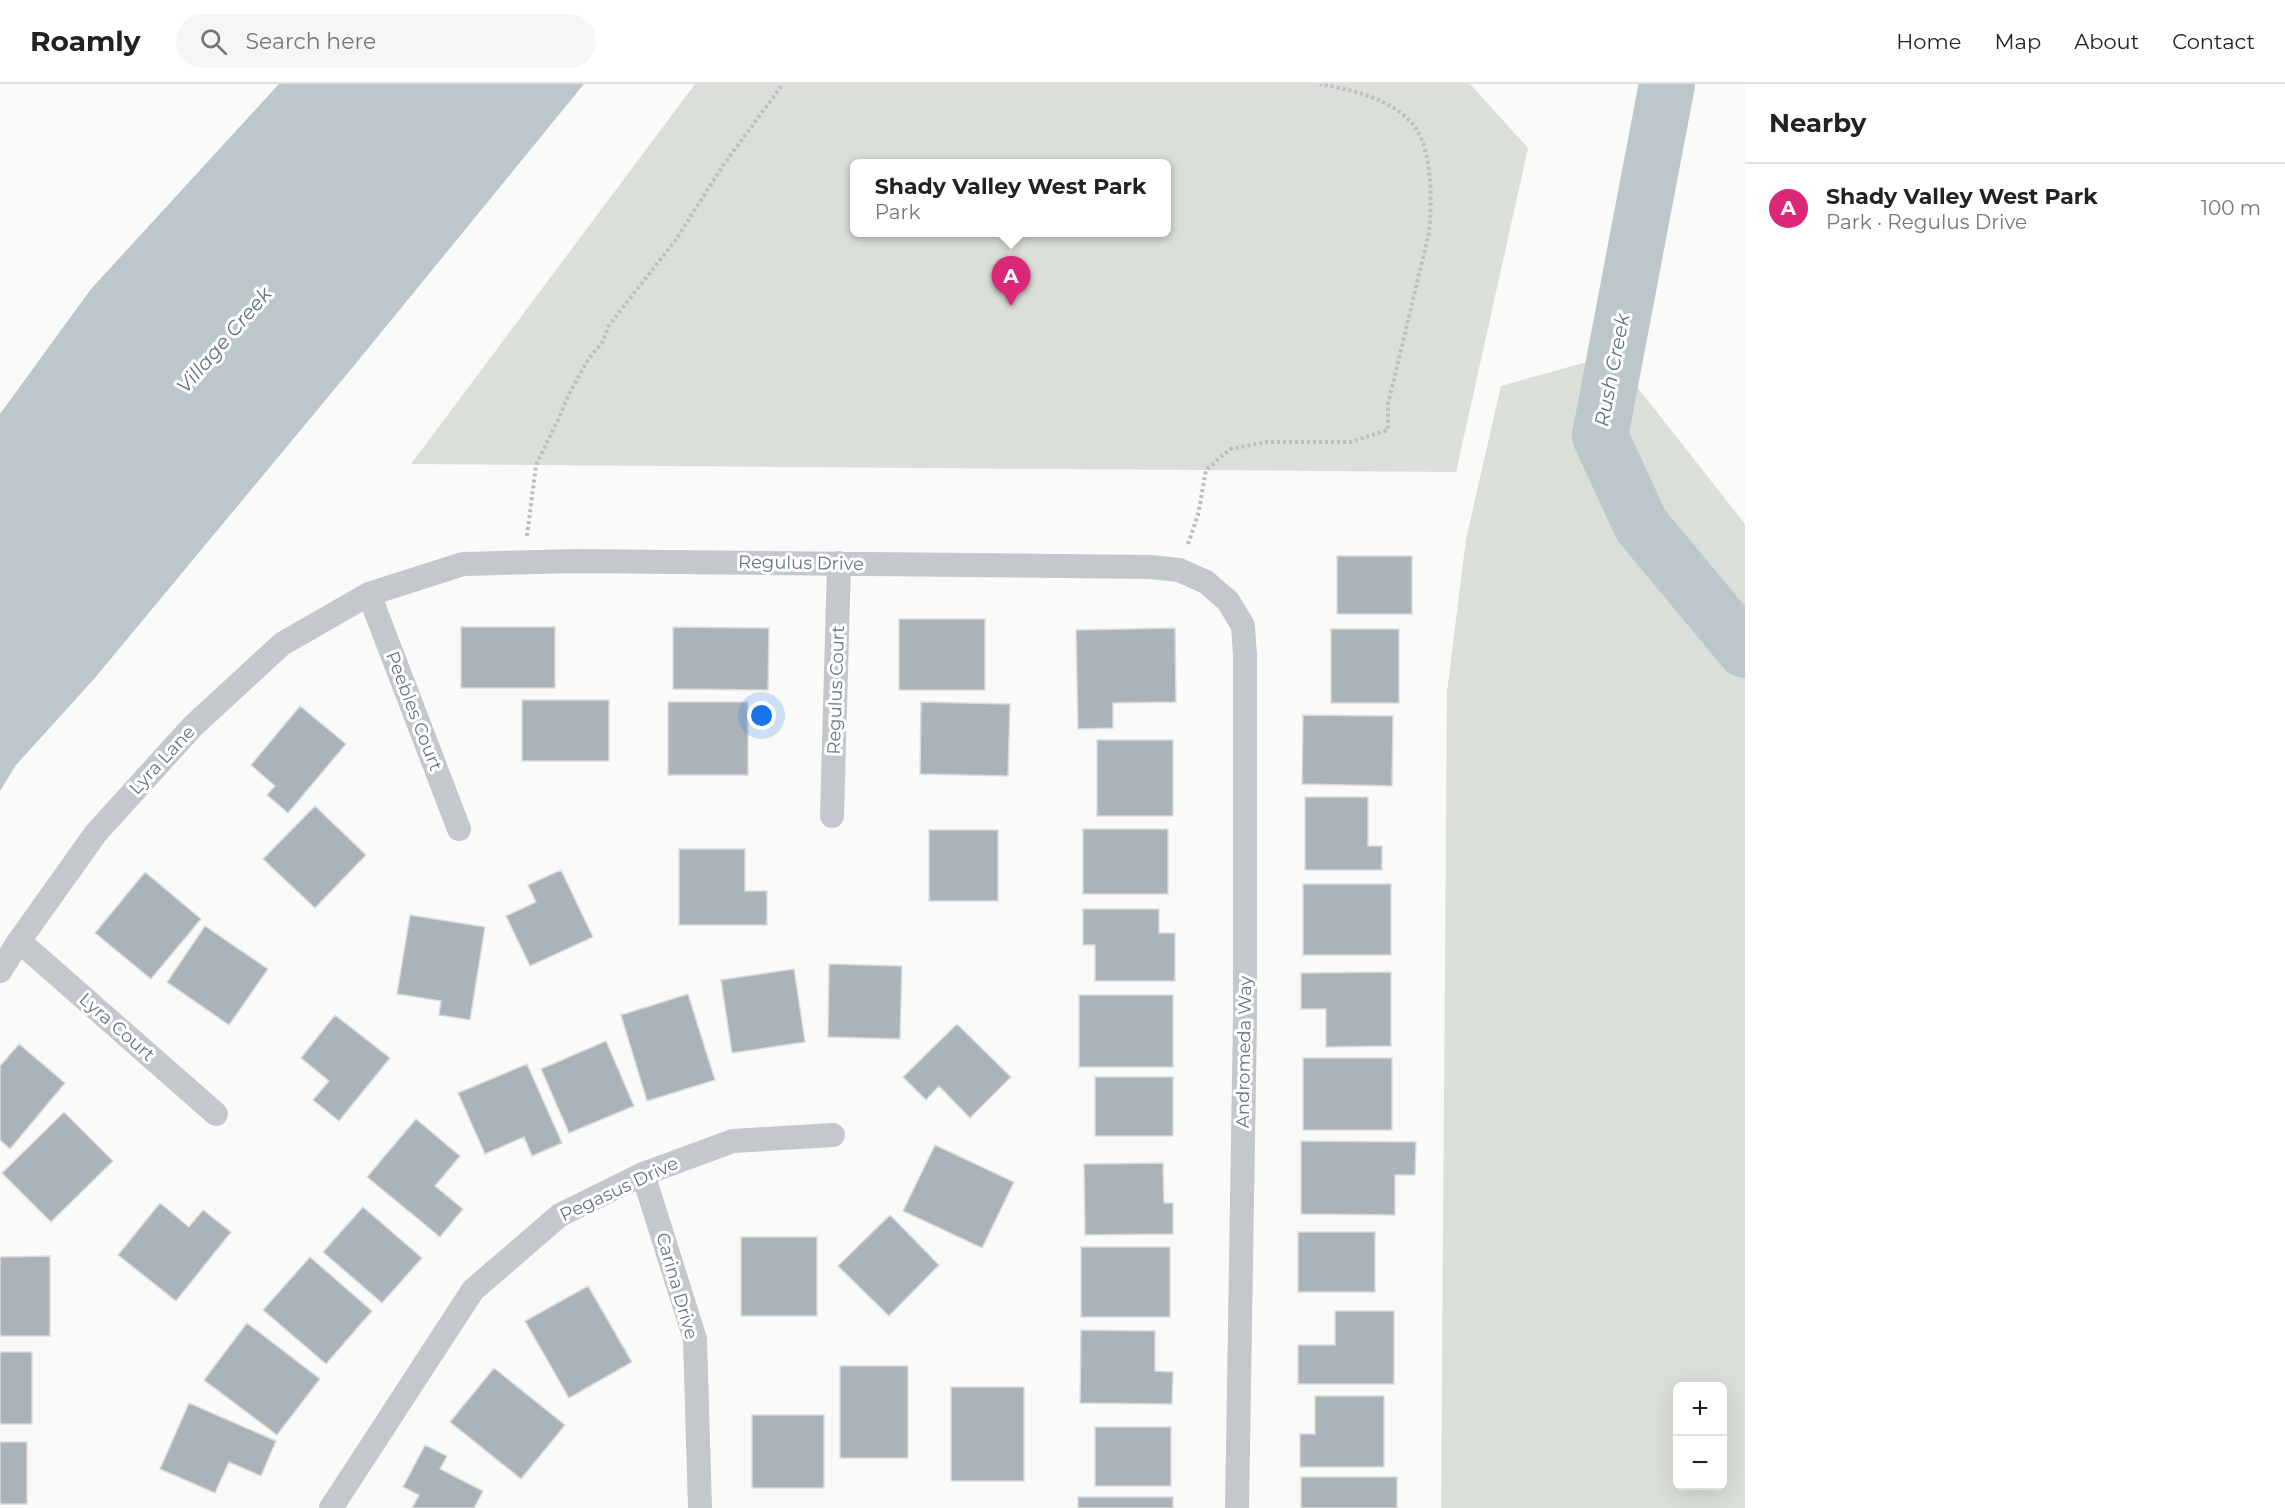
<!DOCTYPE html>
<meta charset="utf-8">
<style>
:root{--surface:#fff;--page:#f6f6f6;--text:#222;--muted:#767676;--line:#e0e0e0;--accent:#db2777}
body{margin:0;font-family:Montserrat,sans-serif;background:var(--page);color:var(--text)}
.controls{position:absolute;right:18px;bottom:18px;display:grid;overflow:hidden;border-radius:9px;box-shadow:0 6px 24px #0002}
.controls button{width:54px;height:54px;display:grid;place-items:center;padding:0;border:0;border-bottom:2px solid var(--line);background:var(--surface);color:var(--text);font:30px sans-serif}
.you{position:absolute;left:762px;top:632px;width:21px;height:21px;margin:-15px;border:4px solid #fff;border-radius:50%;background:#1a73e8;box-shadow:0 0 0 9px #1a73e833}
.badge{display:grid;place-items:center;width:39px;height:39px;border-radius:50%;background:var(--accent);color:#fff;font-size:20px;font-weight:700}
.pin{position:absolute;translate:-50% -50px;filter:drop-shadow(0 2px 3px #0008)}
.pin::after{content:'';position:absolute;top:32px;width:21px;height:18px;background:inherit;clip-path:polygon(0 0,100% 0,50% 100%)}
.popup{position:absolute;left:850px;top:75px;width:321px;height:78px;box-sizing:border-box;display:grid;place-content:center;border-radius:9px;background:var(--surface);filter:drop-shadow(0 2px 4px #0005);font-size:20px;white-space:nowrap;color:var(--muted)}
.popup b{font-size:22px;color:var(--text)}
.popup::after{content:'';position:absolute;left:50%;top:100%;margin-left:-12px;border:12px solid transparent;border-top-color:var(--surface)}
.list{margin:0;padding:0;list-style:none}
h2{display:flex;justify-content:space-between;align-items:center;height:78px;margin:0;padding:0 24px;font-size:26px}
h2 small{font-size:20px;font-weight:400;color:var(--muted)}
.list li{display:grid;grid-template-columns:39px 1fr auto;gap:18px;align-items:center;box-sizing:border-box;height:90px;padding:0 24px;border-top:2px solid var(--line)}
.list b{display:block;font-size:22px;white-space:nowrap}
.list p{margin:0;font-size:20px;white-space:nowrap;color:var(--muted)}
.list em{font-size:20px;font-style:normal;color:var(--muted)}
.icon{flex:none;width:33px;height:33px;fill:none;stroke:currentColor;stroke-width:2;stroke-linecap:round;stroke-linejoin:round}
.map{position:relative;flex:none;width:1745px;height:1424px;overflow:hidden}
header{display:flex;align-items:center;gap:36px;box-sizing:border-box;height:84px;padding:0 30px;background:var(--surface);border-bottom:2px solid var(--line)}
header strong{font-size:28px}
nav{display:flex;gap:33px;margin-inline-start:auto;font-size:21px}
.search{width:420px;height:54px;background:var(--page);display:flex;align-items:center;gap:15px;box-sizing:border-box;padding:0 21px;border-radius:33px;color:var(--muted);font-size:22px}
main{display:flex}
aside{flex:1;background:var(--surface)}
.map>svg:first-child{display:block}
.green{fill:#dadfd7;fill-rule:evenodd}
.water{fill:#bbc7cb}
.lines{fill:none;stroke-linecap:round;stroke-linejoin:round}
.river{stroke:#bbc7cb;stroke-width:56}
.building{fill:#aab3b9;stroke:#dcdcda;stroke-width:1.5}
.path{stroke:#bbbfc2;stroke-width:4;stroke-dasharray:3 3;stroke-linecap:butt}
.minor{stroke:#c3c8cc;stroke-width:24}
.labels{text-anchor:middle;stroke-width:6;stroke-linejoin:round;paint-order:stroke}
.street-label{font-size:18px;fill:#657683;stroke:#fff}
.water-label{font-size:20px;font-style:italic;fill:#60757c;stroke:#fff}
</style>
<header>
<strong>Roamly</strong>
<div class="search"><svg class="icon" aria-label="search" viewBox="0 0 24 24"><circle cx="10" cy="10" r="6"/><path d="M15 15l6 6"/></svg>Search here</div>
<nav><a>Home</a><a>Map</a><a>About</a><a>Contact</a></nav>
</header>
<main>
<div class="map">
<svg width="1745" height="1424" viewBox="0 0 1745 1424">
<rect width="100%" height="100%" fill="#fafaf8"/>
<path class="green" d="M695,0H1470L1528,64L1456,388L411,380ZM855,80H1167V148H855Z
M1612,271L1745,440V1424H1441L1447,608L1466,455L1501,302ZM1678,1302H1722V1402H1678Z"/>
<path class="water" d="M279,0H584L357,278L94,595L16,681L0,707V330L91,205Z"/>
<g class="lines">
<path class="river" d="M1667,0L1600,352L1641,441L1745,566"/>
</g>
<path class="building" d="M1337,472H1412V530H1337Z
M899,535H985V606H899Z
M461,543H555V604H461Z
M673,543L769,544L768,606L673,605Z
M1175,544L1176,618L1113,619V644L1078,645L1076,546Z
M1331,545H1399V619H1331Z
M522,616H609V677H522Z
M668,618H748V691H668Z
M921,618L1010,620L1008,692L920,690Z
M300,622L346,660L288,729L267,711L275,702L251,681Z
M1303,631L1393,632L1392,702L1302,700Z
M1097,656H1173V732H1097Z
M1305,713H1368V762H1382V786H1305Z
M315,722L366,771L315,824L263,775Z
M1083,745H1168V810H1083Z
M929,746H998V817H929Z
M679,765H745V807H767V841H679Z
M561,786L593,853L530,882L506,832L536,818L528,801Z
M145,788L201,835L151,895L95,849Z
M1303,800H1391V871H1303Z
M1083,825H1159V849H1175V897H1095V861H1083Z
M410,831L485,843L470,936L439,931L441,917L397,910Z
M205,842L268,885L229,941L167,898Z
M829,880L902,882L900,955L828,953Z
M794,885L805,958L732,969L721,896Z
M1391,888V962L1326,963V925H1301V889Z
M688,910L715,996L647,1017L621,931Z
M1079,911H1173V983H1079Z
M335,931L390,974L339,1037L313,1016L329,997L301,974Z
M957,940L1011,993L970,1034L939,1002L926,1016L903,993Z
M606,957L634,1022L569,1049L541,985Z
M19,960L65,999L10,1065L0,1056V982Z
M1303,974H1392V1046H1303Z
M527,980L562,1059L532,1072L524,1053L485,1070L458,1009Z
M1095,993H1173V1052H1095Z
M64,1028L113,1077L51,1138L2,1089Z
M416,1035L460,1072L435,1102L463,1125L440,1153L367,1093Z
M1301,1057L1416,1058L1415,1091H1395V1131L1301,1130Z
M935,1061L1014,1098L982,1164L903,1127Z
M1163,1079L1164,1119H1173V1150L1085,1151L1084,1080Z
M160,1119L189,1143L203,1126L231,1148L176,1217L118,1171Z
M363,1123L422,1174L382,1219L323,1168Z
M890,1131L939,1181L889,1232L838,1182Z
M1298,1148H1375V1208H1298Z
M741,1153H817V1232H741Z
M1081,1163H1170V1233H1081Z
M50,1172V1252H0V1173Z
M310,1173L372,1227L326,1280L263,1226Z
M588,1202L632,1278L569,1314L525,1237Z
M1335,1227H1394V1300H1298V1261H1335Z
M247,1239L320,1295L277,1351L204,1296Z
M1081,1246L1155,1247V1287L1173,1288L1172,1320L1080,1319Z
M0,1268H32V1340H0Z
M840,1282H908V1374H840Z
M494,1284L565,1341L521,1395L450,1338Z
M951,1303H1024V1397H951Z
M1315,1312H1384V1383H1300V1350H1315Z
M189,1319L276,1357L261,1392L229,1378L215,1409L160,1385Z
M752,1331H824V1404H752Z
M1095,1343H1171V1402H1095Z
M0,1358H27V1420H0Z
M425,1361L447,1372L440,1385L483,1407L474,1424H412L419,1411L403,1403Z
M1301,1393H1397V1424H1301Z
M1078,1413H1173V1424H1078Z"/>
<g class="lines">
<path class="path" d="M527,452L536,381L559,334L569,310L589,274L602,259L609,241L675,157L724,80L783,0
M1188,460L1198,431L1206,386L1230,365L1267,358H1350L1388,346V320L1429,149C1432,116 1434,56 1406,33C1382,12 1350,6 1320,0"/>
<path class="minor" d="M369,510L459,745
M832,732L839,479
M19,857L216,1030
M0,887L19,857L96,749L193,642L282,560L369,510L463,480L578,477L1150,483L1179,486L1206,498L1228,517L1243,542L1245,571V933L1237,1424
M643,1090L695,1255L700,1424
M331,1424L473,1206L560,1131L643,1090L733,1057L833,1051"/>
</g>
<g class="labels">
<g class="street-label">
<text transform="translate(801 479) rotate(1)" y="6">Regulus Drive</text>
<text transform="translate(836 606) rotate(-88)" y="6">Regulus Court</text>
<text transform="translate(414 627) rotate(69)" y="6">Peebles Court</text>
<text transform="translate(162 676) rotate(-47)" y="6">Lyra Lane</text>
<text transform="translate(117 943) rotate(41)" y="6">Lyra Court</text>
<text transform="translate(1244 968) rotate(-89)" y="6">Andromeda Way</text>
<text transform="translate(619 1105) rotate(-25)" y="6">Pegasus Drive</text>
<text transform="translate(677 1202) rotate(74)" y="6">Carina Drive</text>
</g>
<g class="water-label">
<text transform="translate(224 256) rotate(-49)" y="7">Village Creek</text>
<text transform="translate(1612 286) rotate(-79)" y="7">Rush Creek</text>
</g>
</g>
</svg>
<div class="controls">
<button>+</button>
<button>−</button>
</div>
<div class="you"></div>
<div class="pin badge" style="left:1011px;top:222px">A</div>
<div class="popup"><b>Shady Valley West Park</b>Park</div>
</div>
<aside>
<h2>Nearby<small></small></h2>
<ul class="list">
<li><span class="badge">A</span><div><b>Shady Valley West Park</b><p>Park · Regulus Drive</p></div><em>100 m</em></li>
</ul>
</aside>
</main>
